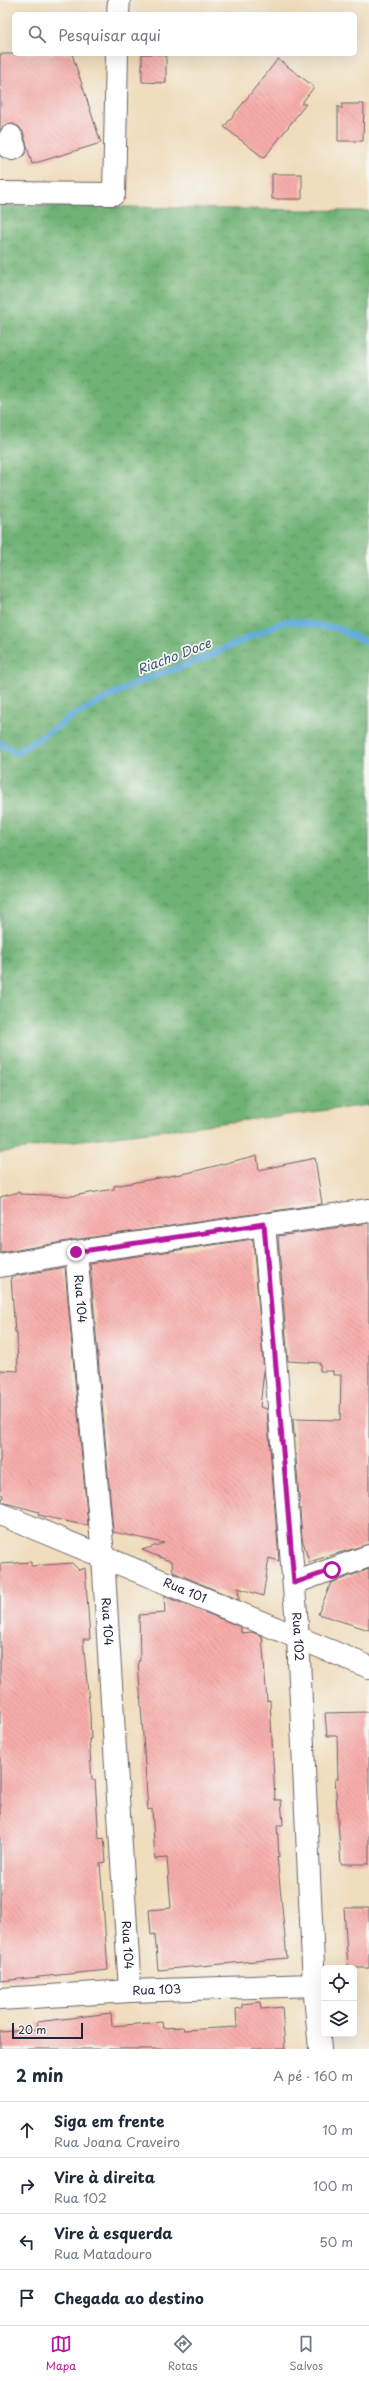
<!DOCTYPE html>
<html lang="pt">
<meta charset="utf-8">
<style>
:root{--surface:#fff;--page:#f6f6f7;--text:#1f2937;--muted:#747a83;--line:#e0e1e3;--accent:#b5179e}
body{margin:0;font-family:"Playpen Sans",sans-serif;background:var(--page);color:var(--text)}
.controls{position:absolute;right:12px;bottom:12px;display:grid;overflow:hidden;border-radius:6px;box-shadow:0 4px 16px #0002}
.controls button{width:36px;height:36px;display:grid;place-items:center;padding:0;border:0;border-bottom:1px solid var(--line);background:var(--surface);color:var(--text);font:20px sans-serif}
.scale{position:absolute;left:12px;bottom:10px;width:71px;box-sizing:border-box;padding-left:4px;border:2px solid #22223b;border-top:0;font-size:11px;line-height:14px;white-space:nowrap;color:#22223b;-webkit-text-stroke:3px #f6f6f2;paint-order:stroke}
.stop{position:absolute;width:12px;height:12px;margin:-9px;border:3px solid #b5179e;border-radius:50%;background:#fff}
.stop.end{background:#b5179e;border-color:#fff;box-shadow:0 1px 4px #0008}
.list{margin:0;padding:0;list-style:none}
h2{display:flex;justify-content:space-between;align-items:center;height:52px;margin:0;padding:0 16px;font-size:17px}
h2 small{font-size:13px;font-weight:400;color:var(--muted)}
.list li{display:grid;grid-template-columns:26px 1fr auto;gap:12px;align-items:center;box-sizing:border-box;height:56px;padding:0 16px;border-top:1px solid var(--line)}
.list b{display:block;font-size:15px;white-space:nowrap}
.list p{margin:0;font-size:13px;white-space:nowrap;color:var(--muted)}
.list em{font-size:13px;font-style:normal;color:var(--muted)}
.icon{flex:none;width:22px;height:22px;fill:none;stroke:currentColor;stroke-width:2;stroke-linecap:round;stroke-linejoin:round}
.map{position:relative;flex:none;width:369px;height:2049px;overflow:hidden}
.search{position:absolute;background:var(--surface);box-shadow:0 4px 16px #0002;left:12px;right:12px;top:12px;height:44px;display:flex;align-items:center;gap:10px;box-sizing:border-box;padding:0 14px;border-radius:6px;color:var(--muted);font-size:15px}
.sheet{height:276px;background:var(--surface)}
nav{display:flex;justify-content:space-around;align-items:center;box-sizing:border-box;height:56px;border-top:1px solid var(--line);background:var(--surface);font-size:11px;color:var(--muted)}
nav a{display:grid;justify-items:center;gap:2px}
nav .on{color:var(--accent)}
.map>svg:first-child{display:block}
.forest{fill:url(#forest-crowns);stroke:#496a58}
.lines{fill:none;stroke-linecap:round;stroke-linejoin:round}
.stream{stroke:#61abd9;stroke-width:7}
.building{fill:url(#building-back-hatch)}
.minor-casing{stroke:#6a6368;stroke-width:24}
.minor{stroke:#fff;stroke-width:22}
.route{stroke:#b5179e;stroke-width:5}
.labels{text-anchor:middle;stroke-width:3.5;stroke-linejoin:round;paint-order:stroke}
.street-label{font-size:12px;fill:#22223b;stroke:#f6f6f2}
.water-label{font-size:13px;font-style:italic;fill:#3b597a;stroke:#f6f6f2}
</style>
<div class="map">
<svg width="369" height="2049" viewBox="0 0 369 2049">
<defs>
<pattern id="forest-crowns" width="20" height="18" patternUnits="userSpaceOnUse"><rect width="20" height="18" fill="#70b274"/><path d="M2 6a3 3 0 1 1 6 0M12 15a3 3 0 1 1 6 0" fill="none" stroke="#5c9060"/></pattern>
<pattern id="building-back-hatch" width="6" height="6" patternUnits="userSpaceOnUse"><rect width="6" height="6" fill="#f7adaa"/><path d="M-1 5l2 2M0 0l6 6M5-1l2 2" fill="none" stroke="#d39593"/></pattern>
</defs>
<rect width="100%" height="100%" fill="#f6f6f2"/>
<filter id="ink" filterUnits="userSpaceOnUse"><feTurbulence type="fractalNoise" baseFrequency=".025" numOctaves="2"/><feDisplacementMap in="SourceGraphic" scale="8" xChannelSelector="R" yChannelSelector="G"/><feConvolveMatrix kernelMatrix="1 2 1 2 8 2 1 2 1" color-interpolation-filters="sRGB"/></filter>
<filter id="wash" filterUnits="userSpaceOnUse"><feTurbulence type="fractalNoise" baseFrequency=".012" numOctaves="4" result="noise"/><feDisplacementMap in="SourceGraphic" scale="16" xChannelSelector="R" yChannelSelector="G"/><feGaussianBlur stdDeviation="0.9" result="paint"/><feColorMatrix in="noise" values="0 0 0 0 0 0 0 0 0 0 0 0 0 0 0 0 0 1.4 0 .05"/><feComposite in="paint" operator="in"/></filter>
<g filter="url(#wash)">
<rect width="100%" height="100%" fill="#f0ddbd"/>
<path class="forest" d="M0,205L369,211V1105L67,1142L0,1153Z"/>
<g class="lines">
<path class="stream" d="M0,743L16,753L73,716L133,684L200,660L286,621L336,628L369,643"/>
</g>
<g id="blocks">
<path class="building" d="M0,54H72L101,143L32,164L23,132L19,127L13,124L6,125L0,130Z
M142,54H166V83L142,82Z
M278,59L314,87L301,104H306L264,158L224,127Z
M342,104H364L363,141H338V106L342,109Z
M272,174H302V199H272Z
M257,1155L259,1170L315,1158L322,1204L74,1240L0,1253V1197L19,1192L20,1194L72,1196L114,1189V1186L192,1172Z
M369,1223V1544L309,1562L302,1538L293,1419L340,1420L341,1375H333V1371H320V1363L288,1361L278,1236Z
M253,1239L264,1371L260,1407L267,1409L279,1561L269,1558L263,1596L238,1588L239,1600L173,1572L172,1562L142,1550L164,1543L113,1532L90,1263Z
M65,1267L88,1526L38,1515L39,1512L2,1502L3,1495L0,1494V1370L18,1371L17,1332H15L11,1277Z
M31,1562V1566L72,1563L79,1570L85,1568L90,1639H83L90,1714L91,1739H89L92,1780H95L99,1839L104,1838L106,1862L100,1863L108,1970L0,1981V1564Z
M369,1569V1630L318,1614L331,1583Z
M164,1596L241,1627V1633L252,1632L262,1636L267,1701L270,1700L275,1800H281L283,1825H277L279,1857L277,1856L287,1958L158,1970L155,1934L151,1935L149,1910L171,1908L167,1858L155,1859L152,1809L148,1810L138,1661H140L139,1615L165,1613Z
M369,1712V1864H341L335,1779H338L337,1736H327L325,1713Z
M344,1908H369V1968H348Z
M260,2002L261,2009L282,2007L285,2049H0V2032L38,2029L37,2022L111,2013L112,2026L162,2022L163,2028L183,2027L184,2030L237,2027L236,2009L242,2008V2004Z"/>
</g>
</g>
<g filter="url(#ink)">
<use href="#blocks" fill-opacity="0" stroke="#6a6368" stroke-width="1"/>
<g class="lines">
<g class="minor-casing">
<g id="minor">
<path d="M118,14L119,0"/>
<path d="M11,136L15,148L13,149L12,146L8,147L6,144Z"/>
<path d="M0,193L114,194L117,54"/>
<path id="s1" d="M264,1224L298,1637L314,1985L320,2049"/>
<path id="s2" d="M76,1252L103,1556L130,1991"/>
<path d="M0,1266L76,1252L369,1210"/>
<path id="s3" d="M0,1514L369,1667"/>
<path d="M294,1583L369,1556"/>
<path id="s4" d="M0,1999L130,1991L314,1985"/>
</g>
</g>
<use href="#minor" class="minor"/>
</g>
</g>
<g class="lines" filter="url(#ink)">
<path class="route" d="M76,1252L264,1224L294,1583L332,1570"/>
</g>
<g class="labels">
<g class="street-label">
<text dy="4" stroke="none"><textPath href="#s2" startOffset="47">Rua 104</textPath></text>
<text dy="4" stroke="none"><textPath href="#s3" startOffset="200">Rua 101</textPath></text>
<text dy="4" stroke="none"><textPath href="#s2" startOffset="371">Rua 104</textPath></text>
<text dy="4" stroke="none"><textPath href="#s1" startOffset="414">Rua 102</textPath></text>
<text dy="4" stroke="none"><textPath href="#s2" startOffset="695">Rua 104</textPath></text>
<text dy="4" stroke="none"><textPath href="#s4" startOffset="157">Rua 103</textPath></text>
</g>
<g class="water-label">
<text transform="translate(174 656) rotate(-21)" y="5">Riacho Doce</text>
</g>
</g>
</svg>
<div class="controls">
<button><svg class="icon" aria-label="locate" viewBox="0 0 24 24"><circle cx="12" cy="12" r="6"/><path d="M12 2v4M12 18v4M2 12h4M18 12h4"/></svg></button>
<button><svg class="icon" aria-label="layers" viewBox="0 0 24 24"><path d="M12 4l9 5-9 5-9-5zM3 14l9 5 9-5"/></svg></button>
</div>
<div class="scale">20 m</div>
<div class="stop" style="left:332px;top:1570px"></div>
<div class="stop end" style="left:76px;top:1252px"></div>
<div class="search"><svg class="icon" aria-label="search" viewBox="0 0 24 24"><circle cx="10" cy="10" r="6"/><path d="M15 15l6 6"/></svg>Pesquisar aqui</div>
</div>
<section class="sheet">
<h2>2 min<small>A pé · 160 m</small></h2>
<ul class="list">
<li><svg class="icon" aria-label="ahead" viewBox="0 0 24 24"><path d="M12 20V5M6 11l6-6 6 6"/></svg><div><b>Siga em frente</b><p>Rua Joana Craveiro</p></div><em>10 m</em></li>
<li><svg class="icon" aria-label="right" viewBox="0 0 24 24"><path d="M7 20v-9h11M14 6l5 5-5 5"/></svg><div><b>Vire à direita</b><p>Rua 102</p></div><em>100 m</em></li>
<li><svg class="icon" aria-label="left" viewBox="0 0 24 24"><path d="M17 20v-9H6M10 6l-5 5 5 5"/></svg><div><b>Vire à esquerda</b><p>Rua Matadouro</p></div><em>50 m</em></li>
<li><svg class="icon" aria-label="arrive" viewBox="0 0 24 24"><path d="M6 21V4h12l-3 4 3 4H6"/></svg><div><b>Chegada ao destino</b></div></li>
</ul>
</section>
<nav>
<a class="on"><svg class="icon" aria-label="map" viewBox="0 0 24 24"><path d="M3 6l6-2 6 2 6-2v14l-6 2-6-2-6 2zM9 4v14M15 6v14"/></svg>Mapa</a>
<a><svg class="icon" aria-label="directions" viewBox="0 0 24 24"><path d="M12 3l9 9-9 9-9-9zM9 14v-3h6M13 9l2 2-2 2"/></svg>Rotas</a>
<a><svg class="icon" aria-label="saved" viewBox="0 0 24 24"><path d="M7 4h10v16l-5-4-5 4z"/></svg>Salvos</a>
</nav>
